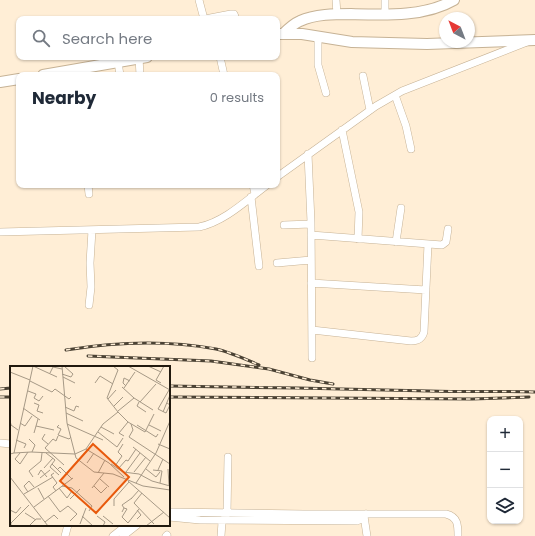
<!DOCTYPE html>
<meta charset="utf-8">
<style>
:root{--surface:#fff;--page:#f6f6f7;--text:#1f2937;--muted:#747a83;--line:#e0e1e3}
body{margin:0;font-family:Poppins,sans-serif;background:var(--page);color:var(--text)}
.controls{position:absolute;right:12px;bottom:12px;display:grid;overflow:hidden;border-radius:8px;box-shadow:0 1px 3px #0004}
.controls button{width:36px;height:36px;display:grid;place-items:center;padding:0;border:0;border-bottom:1px solid var(--line);background:var(--surface);color:var(--text);font:20px sans-serif}
.compass{position:absolute;left:439px;top:12px;width:36px;height:36px;border-radius:50%;background:var(--surface);box-shadow:0 1px 3px #0004;rotate:318deg}
.list{margin:0;padding:0;list-style:none}
h2{display:flex;justify-content:space-between;align-items:center;height:52px;margin:0;padding:0 16px;font-size:17px}
h2 small{font-size:13px;font-weight:400;color:var(--muted)}
.icon{flex:none;width:22px;height:22px;fill:none;stroke:currentColor;stroke-width:2;stroke-linecap:round;stroke-linejoin:round}
.map{position:relative;flex:none;width:535px;height:536px;overflow:hidden}
.search{position:absolute;background:var(--surface);box-shadow:0 1px 3px #0004;left:16px;top:16px;width:264px;height:44px;display:flex;align-items:center;gap:10px;box-sizing:border-box;padding:0 14px;border-radius:8px;color:var(--muted);font-size:15px}
.panel{position:absolute;background:var(--surface);box-shadow:0 1px 3px #0004;left:16px;top:72px;width:264px;height:116px;border-radius:8px}
.map>svg:first-child{display:block}
.lines{fill:none;stroke-linecap:round;stroke-linejoin:round}
.street-casing{stroke:#c6b295;stroke-width:8}
.secondary-casing{stroke:#c6b295;stroke-width:12}
.street{stroke:#fff;stroke-width:7}
.secondary{stroke:#fff;stroke-width:10}
.rail-casing{stroke:#4b4234;stroke-width:3}
.rail{stroke:#ffeed6;stroke-width:1.5;stroke-dasharray:4.5;stroke-linecap:butt}
.inset-road{fill:none;stroke:#a69986;stroke-width:1}
.view{fill:#e8590c;fill-opacity:0.15;stroke:#e8590c;stroke-width:2}
.inset-edge{fill:none;stroke:#21190e;stroke-width:2}
</style>
<div class="map">
<svg width="535" height="536" viewBox="0 0 535 536">
<rect width="100%" height="100%" fill="#ffeed6"/>
<g class="lines">
<g class="street-casing">
<path id="street" d="M199,0L204,19
M336,0L337,14
M385,0V15
M205,19L231,14H234L236,19
M318,36V65L326,93
M220,57L224,75
M139,58L140,75
M118,62L120,75
M363,76L370,110
M395,95L406,126L411,149
M342,130L359,212L358,239
M308,154L311,222L312,358
M277,177L376,106L402,91L527,42
M88,185L89,194
M253,185L255,194
M251,197L259,266
M284,225L311,224
M0,232L199,227C224,222 247,200 267,185
M311,235L442,245L446,242L448,229
M396,242L401,208
M277,263L311,260
M311,283L426,290
M89,305L91,287L90,263L92,230
M312,330L411,341C418,341 422,339 424,332L428,244
M0,443L11,444
M169,512L304,514H446C458,517 458,525 458,536
M364,516L367,536
M169,517L200,520L357,521L361,519L366,514
M65,536L68,525
M113,536L127,525
M123,536L137,525
M166,536L167,535
M221,536L222,522L227,514L228,457"/>
</g>
<g class="secondary-casing">
<path id="secondary" d="M277,34H302L352,42L389,43L427,44L535,40
M283,34C288,29 293,24 300,21C315,14 335,14 351,14C385,15 425,17 454,0
M43,75L147,57
M0,82L19,79"/>
</g>
<use href="#street" class="street"/>
<use href="#secondary" class="secondary"/>
<g class="rail-casing">
<path id="rail" d="M66,350C115,342 167,340 216,349C230,352 245,359 259,365
M88,356L211,361L269,369L310,380L333,384
M169,386C256,387 342,389 429,391C465,392 500,391 535,392
M0,389L11,388
M0,397H11
M169,397L472,399L529,397"/>
</g>
<use href="#rail" class="rail"/>
</g>
<g transform="translate(10 366)">
<rect width="160" height="160" fill="#ffeed6"/>
<path class="inset-road" d="M23,0L47,11M52,0L57,57L66,92L84,106L103,108L133,120L160,124M118,0L160,24M138,0L151,6M0,6L20,14M40,7L43,1L52,3M52,8L61,11L63,8L54,0M53,11L65,17M20,15L42,26L45,23L59,33L61,31M85,17L90,10L103,18M151,17L146,14L154,0M116,20L113,17L114,12L120,15M112,21L124,32M114,22L125,6M18,25L26,28L24,32L29,35L33,30M98,33L106,24M129,36L127,40L136,46M130,36L146,18M24,37L29,39L27,45L33,47M157,37L160,39L156,47L148,43L159,24M104,40L113,31M55,41L64,45L66,40L69,41M13,42L30,54M108,45L124,32L143,44M108,46L118,56L135,66L144,48M153,46L160,29M56,47L73,55M0,54L1,59L8,64M10,57L15,60L22,50M57,58L93,74M121,58L123,64L119,71L160,98M49,59L47,61L51,63L48,69L59,73L61,71M127,59L146,71L148,68M139,59L151,65M26,60L44,64M91,61L104,68M88,66L107,81L113,72M24,67L28,53M35,68L32,73L38,78M48,70L46,75L43,73L35,82L54,99M114,70L109,67L118,56M19,73L25,79L22,86M6,74L16,78L14,82M148,78L160,83M123,81L140,95M76,83L93,58L108,46L97,32L108,4L103,0M4,87L21,86L65,88L76,83L99,97L114,111M10,87L5,93L10,98L18,86M36,87L45,94L42,98L51,107M0,88L4,87L23,0M77,97L84,87M42,98L40,101L49,109M101,98L113,106L129,108L142,115L160,120M105,100L112,90L108,86L113,78M34,102L43,92M48,103L50,101L62,113M108,103L116,94L118,95L126,83M136,103L146,111L150,106M158,103L159,119M143,104L152,105L150,117M148,104L153,93M116,106L130,87M124,106L136,91M44,107L41,109L47,117L43,121L46,125M88,107L95,94M28,109L31,104L37,111M0,111L38,160M23,111L19,105L31,95L32,87M30,112L40,104M90,113L99,121M118,115L160,152M126,117L146,87L160,55M52,120L62,122L82,140L79,145M84,120L91,127L97,121M28,122L34,133M49,122L57,132L62,125M82,122L94,107M18,126L14,120L19,115L24,121M132,127L124,137L144,158M14,128L43,111M38,130L50,146L58,140L67,148L60,155M60,133L70,123M121,133L129,124M104,140V133L119,116M24,141L63,112M114,142L117,143L112,151L118,157L129,143M0,144L6,147L11,141M112,146L114,142L112,139L122,132M15,147L26,154M72,150L83,160M87,150L95,156L93,160M93,150L103,158M127,153L131,149L127,144M35,156L44,149L48,153M70,158L76,142M1,160V157L19,139M19,160L26,153H31M136,160L154,146"/>
<path class="view" d="M83,78L119,111L86,147L50,115Z"/>
<rect width="160" height="160" class="inset-edge"/>
</g>
</svg>
<div class="controls">
<button>+</button>
<button>−</button>
<button><svg class="icon" aria-label="layers" viewBox="0 0 24 24"><path d="M12 4l9 5-9 5-9-5zM3 14l9 5 9-5"/></svg></button>
</div>
<svg class="compass" viewBox="-18 -18 36 36"><path d="M0-13l5 13h-10z" fill="#e53935"/><path d="M0 13l5-13h-10z" fill="#747a83"/></svg>
<div class="search"><svg class="icon" aria-label="search" viewBox="0 0 24 24"><circle cx="10" cy="10" r="6"/><path d="M15 15l6 6"/></svg>Search here</div>
<section class="panel">
<h2>Nearby<small>0 results</small></h2>
<ul class="list">
</ul>
</section>
</div>
